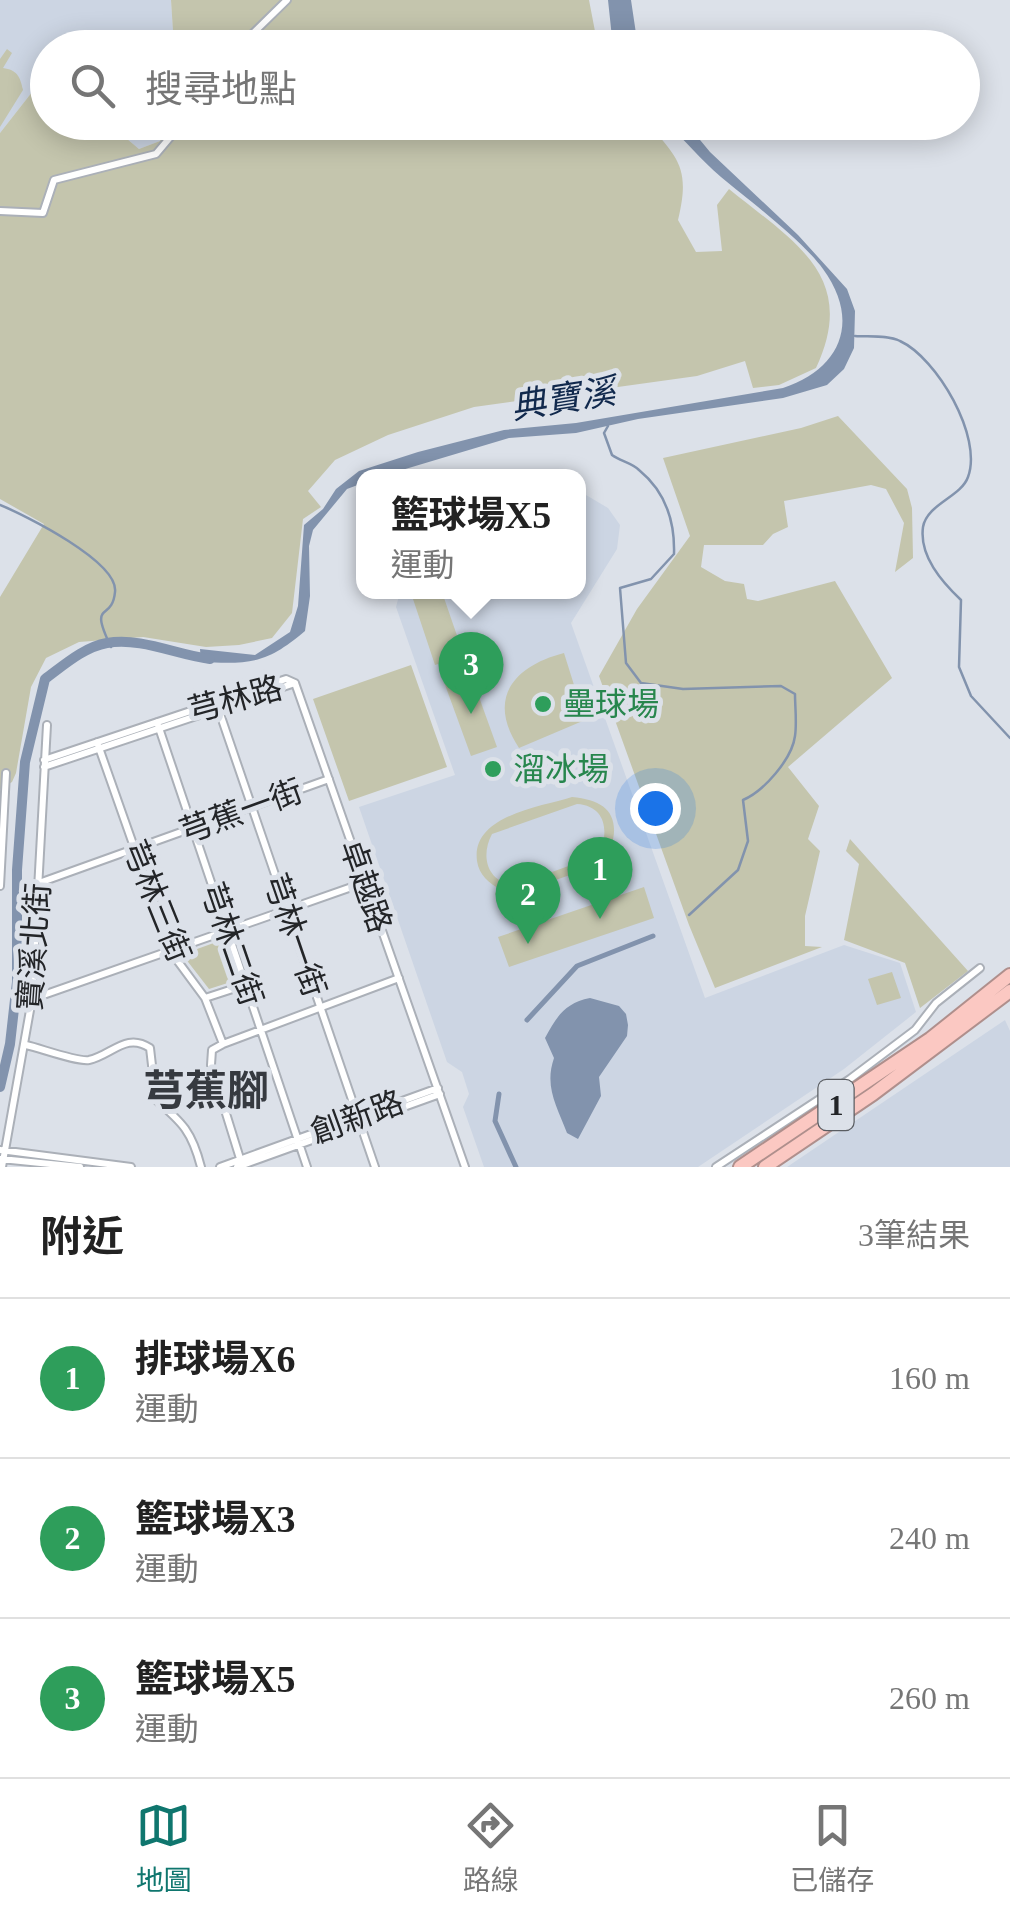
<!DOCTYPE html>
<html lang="zh-TW">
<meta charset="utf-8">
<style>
:root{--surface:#fff;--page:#f2f2f2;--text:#222;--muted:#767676;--line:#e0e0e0;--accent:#0f766e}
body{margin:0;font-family:"Times New Roman","Noto Sans TC",serif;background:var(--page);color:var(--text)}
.you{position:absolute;left:655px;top:808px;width:35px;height:35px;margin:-25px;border:8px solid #fff;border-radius:50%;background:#1a73e8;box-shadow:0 0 0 15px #1a73e833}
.badge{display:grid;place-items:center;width:65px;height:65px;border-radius:50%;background:var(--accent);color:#fff;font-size:32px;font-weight:700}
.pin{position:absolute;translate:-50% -82px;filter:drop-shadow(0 2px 5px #0008)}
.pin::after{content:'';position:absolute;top:52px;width:35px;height:30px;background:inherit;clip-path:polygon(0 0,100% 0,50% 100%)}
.popup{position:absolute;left:356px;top:469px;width:230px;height:130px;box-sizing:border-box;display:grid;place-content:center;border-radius:20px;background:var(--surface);filter:drop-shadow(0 2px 8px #0005);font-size:32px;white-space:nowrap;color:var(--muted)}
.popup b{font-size:38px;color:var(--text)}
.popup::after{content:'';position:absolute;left:50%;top:100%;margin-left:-20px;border:20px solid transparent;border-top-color:var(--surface)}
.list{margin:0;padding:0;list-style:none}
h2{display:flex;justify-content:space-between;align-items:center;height:130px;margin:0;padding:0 40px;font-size:42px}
h2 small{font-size:32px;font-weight:400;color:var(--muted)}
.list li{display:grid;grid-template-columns:65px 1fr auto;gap:30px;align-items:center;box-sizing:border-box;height:160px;padding:0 40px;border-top:2px solid var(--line)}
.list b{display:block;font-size:38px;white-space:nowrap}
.list p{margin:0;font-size:32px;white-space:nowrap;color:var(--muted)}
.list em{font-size:32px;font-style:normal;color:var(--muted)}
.icon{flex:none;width:55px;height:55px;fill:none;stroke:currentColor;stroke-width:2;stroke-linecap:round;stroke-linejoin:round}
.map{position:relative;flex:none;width:1010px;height:1167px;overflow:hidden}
.search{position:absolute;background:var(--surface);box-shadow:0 5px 25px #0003;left:30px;right:30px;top:30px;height:110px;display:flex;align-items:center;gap:25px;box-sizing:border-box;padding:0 35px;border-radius:55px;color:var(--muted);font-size:38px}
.sheet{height:610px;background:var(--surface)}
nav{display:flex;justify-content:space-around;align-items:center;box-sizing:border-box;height:140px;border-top:2px solid var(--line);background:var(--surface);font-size:28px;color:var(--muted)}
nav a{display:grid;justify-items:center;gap:5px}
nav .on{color:var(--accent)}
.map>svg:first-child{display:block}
.built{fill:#ccd5e3}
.green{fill:#c4c5ad;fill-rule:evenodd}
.water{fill:#8293ad}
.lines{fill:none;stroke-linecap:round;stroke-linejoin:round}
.stream{stroke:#8293ad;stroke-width:2.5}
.canal{stroke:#8293ad;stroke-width:5}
.river{stroke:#8293ad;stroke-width:10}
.street-casing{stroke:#abb0b8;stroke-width:10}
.highway-casing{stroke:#af8f8c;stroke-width:16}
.street{stroke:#fff;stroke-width:6}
.highway{stroke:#fbc8c2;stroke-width:12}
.leisure-dot{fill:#2e9e5b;stroke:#dce1e9;stroke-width:4}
.labels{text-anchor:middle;stroke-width:10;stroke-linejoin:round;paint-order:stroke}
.shield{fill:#dce1e9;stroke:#5a5d62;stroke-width:2.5}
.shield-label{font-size:30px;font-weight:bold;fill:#232528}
.street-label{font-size:32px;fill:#232528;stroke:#dce1e9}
.leisure-label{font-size:32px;fill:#27864d;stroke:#dce1e9;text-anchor:start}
.water-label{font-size:35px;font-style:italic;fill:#11294d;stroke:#dce1e9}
.district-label{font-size:42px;font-weight:bold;fill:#363a40;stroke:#dce1e9}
</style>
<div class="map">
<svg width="1010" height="1167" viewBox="0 0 1010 1167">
<rect width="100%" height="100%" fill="#dce1e9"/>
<path class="built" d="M0,0H171L174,47L48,48L47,73L0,133Z
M108,123H164L160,141L139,149Z
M579,495H586L608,508L620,525L617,549L571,623L705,998L844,945L900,963L916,1012L844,1069L698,1167H484L463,1107L469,1094L462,1072L447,1062L359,807L455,775L396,607L400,592H578Z
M1005,1020L1010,1031V1167H787Z"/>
<path class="green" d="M171,0H589L598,47H174Z
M7,49L12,53L3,68C17,70 20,76 23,90L0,127V59Z
M47,73L48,122L108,123L139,149L160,141L164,123H647C680,159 690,170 678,220L696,252L722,251L717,205L729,189C794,242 859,276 816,368L779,385L753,388L745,361L697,376L474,407L388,435L335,460L308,491L321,507L303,519L292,613L272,638L239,645L206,647L143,637L79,642L46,658L31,687L16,773L12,782L0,789V597L44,524L0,499V133Z
M838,416L907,489L912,508L913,558L895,572L904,523L886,489L871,485L784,501L788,527L773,534L763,545H704L701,567L725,581L744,584L747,599L758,601L835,581L892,678L788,767L819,806L808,839L820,851L805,916V946L822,947L715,988L689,925L599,676L637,609L690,536L663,458L801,428Z
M436,592H442L464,656L435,665L413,599Z
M564,653L585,720L519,748C486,698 514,666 564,653Z
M411,665L447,767L349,801L313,699Z
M470,672L497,747L471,756L444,682Z
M572,797C607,800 622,816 610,851L617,850L619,858L498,900L495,893L501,890C489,883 479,875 477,861C471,815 541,807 572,797ZM577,804C607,806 609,833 599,855L516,885C487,883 480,856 492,834Z
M850,839L968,971L920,1008L905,963L844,940L859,864L846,851Z
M644,887L654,918L509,967L498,937Z
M222,940L238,976L237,980L209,989L185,958L186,953Z
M892,972L901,998L877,1005L868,979Z"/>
<path class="water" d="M608,0H631L638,47H613Z
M666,123H686L710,152L798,235L847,289L855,311L854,348L844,369L827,385L783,398L638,419L576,433L509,438L382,476L364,477L363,483L347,489L313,530L309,546L310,596L305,631C266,664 251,664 201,662L200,649L255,655L290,632L298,606L304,525L323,509L336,489L359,471L418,452L504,430L576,423L783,388C841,369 861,321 823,269C802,240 750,201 721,177C701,160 685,140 666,123Z
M590,998L619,1006L626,1014L628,1025L627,1036L599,1077L601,1096L578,1139L567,1133C557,1106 544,1087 554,1058L545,1038C557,1016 565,1003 590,998Z"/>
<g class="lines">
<path class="stream" d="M855,336C869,337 888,335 900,341C937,358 983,437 968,477C961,497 927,504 923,527C919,556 942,582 961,600L959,667L971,696L1010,738
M608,426L604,433L612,455C620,461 632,463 639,470C666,492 675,521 674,554L651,579L620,588L626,663L641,683L683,689L781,686L795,694C795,707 797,723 795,736C792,759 764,791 743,800L748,841L738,870L689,915
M0,505C25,515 119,562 115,592C112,623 88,599 111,647L108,643"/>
<path class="canal" d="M527,1020L577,966L653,936
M499,1094L495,1121L516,1167"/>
<path class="river" d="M0,1087L10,1044L17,982V870L25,762L45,679C64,665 84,647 107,643C141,637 177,655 210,659"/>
<g class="street-casing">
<path id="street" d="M238,48L287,0
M0,211L43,213L54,180L156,154L183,122
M295,683L465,1167
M216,702L375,1167
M157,722L307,1167
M97,742L171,952L205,998L223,1044L212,1050L211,1065L242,1165
M44,760L286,679L295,683
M44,767L295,683
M39,883L329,779
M0,886L6,773
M205,998L245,985
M32,999L366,882
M223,1044L399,978
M26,1045C40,1048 77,1062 89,1060C112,1055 126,1032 150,1048L156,1100C183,1123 192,1132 201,1167
M0,1150L131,1167
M1,1159L80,1167
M2,1167L32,999L47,725
M220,1167L438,1088
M237,1167L440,1094
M716,1167L850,1079L915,1030L936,1003L980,968"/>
</g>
<g class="highway-casing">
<path id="highway" d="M740,1167L930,1039L1010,975
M765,1167L873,1094L1010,991"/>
</g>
<use href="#street" class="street"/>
<use href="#highway" class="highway"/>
</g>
<g class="leisure-dot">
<circle cx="543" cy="704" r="10"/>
<circle cx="493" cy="769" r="10"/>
</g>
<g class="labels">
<rect class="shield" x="818.5" y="1080" width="35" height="50" rx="8"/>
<g class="shield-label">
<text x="836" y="1115">1</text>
</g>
<g class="street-label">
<text transform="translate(235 699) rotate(-15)" y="11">芎林路</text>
<text transform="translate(241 811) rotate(-20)" y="11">芎蕉一街</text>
<text transform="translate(366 886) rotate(71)" y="11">卓越路</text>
<text transform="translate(157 901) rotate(68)" y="11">芎林三街</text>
<text transform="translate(295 935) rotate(71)" y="11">芎林一街</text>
<text transform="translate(232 944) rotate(71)" y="11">芎林二街</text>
<text transform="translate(34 947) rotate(-86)" y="11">寶溪北街</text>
<text transform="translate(357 1117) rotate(-20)" y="11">創新路</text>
</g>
<g class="leisure-label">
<text x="563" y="715">壘球場</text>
<text x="513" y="780">溜冰場</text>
</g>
<g class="water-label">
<text transform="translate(563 399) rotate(-9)" y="12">典寶溪</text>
</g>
<g class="district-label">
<text x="206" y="1105">芎蕉腳</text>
</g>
</g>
</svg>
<div class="you"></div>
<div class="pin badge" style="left:600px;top:919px;background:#2e9e5b">1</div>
<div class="pin badge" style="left:528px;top:944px;background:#2e9e5b">2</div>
<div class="pin badge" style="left:471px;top:714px;background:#2e9e5b">3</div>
<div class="popup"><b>籃球場X5</b>運動</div>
<div class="search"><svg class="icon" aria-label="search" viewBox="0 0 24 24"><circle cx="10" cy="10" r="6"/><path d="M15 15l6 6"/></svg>搜尋地點</div>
</div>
<section class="sheet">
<h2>附近<small>3筆結果</small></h2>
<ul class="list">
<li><span class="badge" style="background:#2e9e5b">1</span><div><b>排球場X6</b><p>運動</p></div><em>160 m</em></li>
<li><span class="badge" style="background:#2e9e5b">2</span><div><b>籃球場X3</b><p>運動</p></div><em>240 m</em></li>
<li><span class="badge" style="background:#2e9e5b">3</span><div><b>籃球場X5</b><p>運動</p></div><em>260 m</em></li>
</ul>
</section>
<nav>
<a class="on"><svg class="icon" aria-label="map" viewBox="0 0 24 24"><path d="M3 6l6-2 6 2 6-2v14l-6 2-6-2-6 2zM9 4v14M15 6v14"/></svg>地圖</a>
<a><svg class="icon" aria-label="directions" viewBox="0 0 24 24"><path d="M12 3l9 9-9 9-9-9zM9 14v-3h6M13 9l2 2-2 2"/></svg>路線</a>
<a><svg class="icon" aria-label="saved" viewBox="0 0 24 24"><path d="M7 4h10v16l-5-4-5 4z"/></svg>已儲存</a>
</nav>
